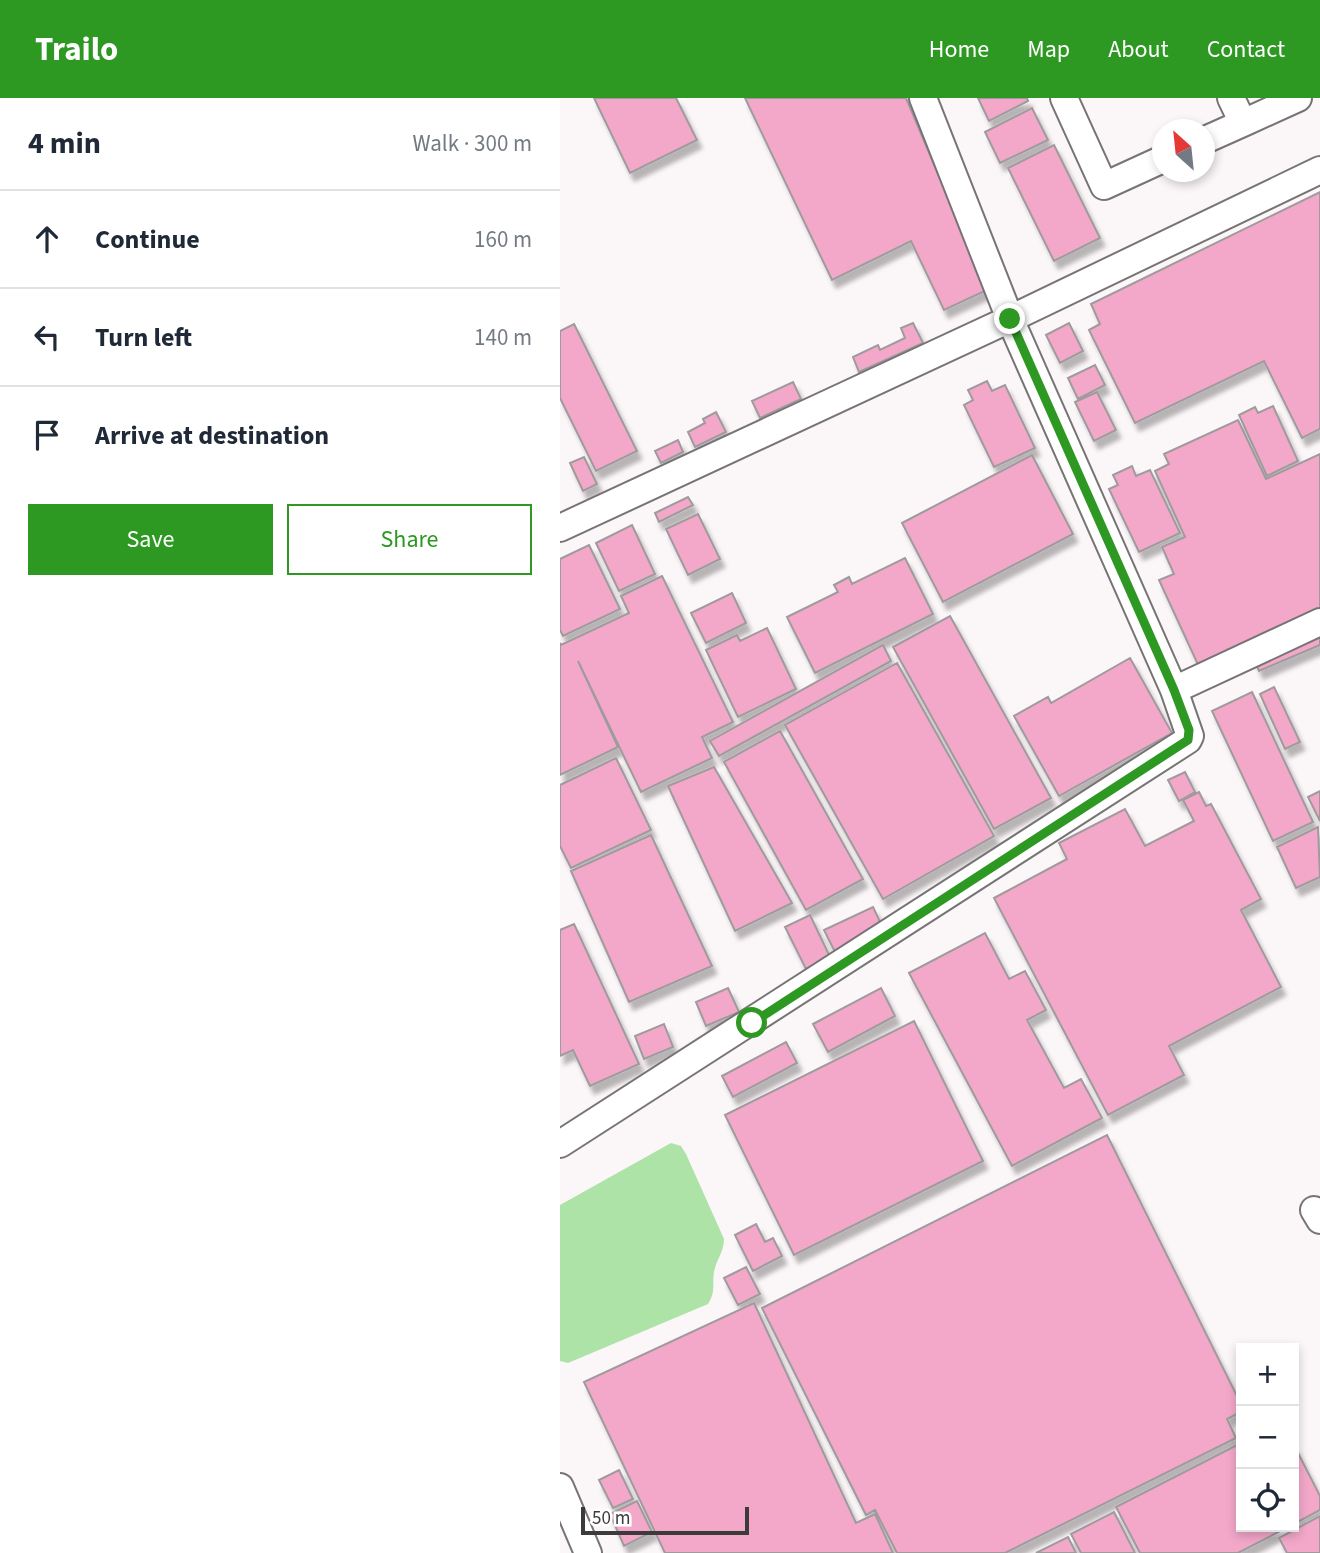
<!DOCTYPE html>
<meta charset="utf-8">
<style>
:root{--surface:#fff;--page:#f2f2f3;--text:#1f2937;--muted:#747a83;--line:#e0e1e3;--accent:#2d9822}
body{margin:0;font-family:"Source Sans 3",sans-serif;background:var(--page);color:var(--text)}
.controls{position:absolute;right:21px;bottom:21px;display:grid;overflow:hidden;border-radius:0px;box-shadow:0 4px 10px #0003}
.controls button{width:63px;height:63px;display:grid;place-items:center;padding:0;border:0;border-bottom:2px solid var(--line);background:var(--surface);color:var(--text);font:35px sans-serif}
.compass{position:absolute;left:592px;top:21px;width:63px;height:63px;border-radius:50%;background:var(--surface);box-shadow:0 4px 10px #0003;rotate:333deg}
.scale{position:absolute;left:21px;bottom:18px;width:168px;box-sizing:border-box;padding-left:7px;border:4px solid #3c3a3b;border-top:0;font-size:19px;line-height:24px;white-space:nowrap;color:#3c3a3b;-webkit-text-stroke:5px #fff;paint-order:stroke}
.stop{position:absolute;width:21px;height:21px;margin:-16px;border:5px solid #2d9822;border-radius:50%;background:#fff}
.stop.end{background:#2d9822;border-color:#fff;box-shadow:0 2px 7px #0008}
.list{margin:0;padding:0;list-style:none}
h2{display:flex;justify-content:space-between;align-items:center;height:91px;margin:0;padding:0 28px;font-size:30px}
h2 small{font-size:23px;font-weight:400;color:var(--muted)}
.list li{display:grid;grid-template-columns:46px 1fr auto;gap:21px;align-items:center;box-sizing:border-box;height:98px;padding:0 28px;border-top:2px solid var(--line)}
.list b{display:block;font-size:26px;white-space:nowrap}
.list em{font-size:23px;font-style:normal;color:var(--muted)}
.actions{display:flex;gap:14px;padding:21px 28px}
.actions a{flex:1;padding:16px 0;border:2px solid var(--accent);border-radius:0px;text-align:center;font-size:24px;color:var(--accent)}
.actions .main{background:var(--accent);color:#fff}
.icon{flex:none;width:38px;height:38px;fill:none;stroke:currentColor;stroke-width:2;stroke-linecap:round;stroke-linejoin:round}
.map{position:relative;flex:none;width:760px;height:1455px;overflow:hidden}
header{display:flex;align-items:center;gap:42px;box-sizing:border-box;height:98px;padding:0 35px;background:var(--accent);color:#fff}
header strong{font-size:33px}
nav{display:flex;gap:38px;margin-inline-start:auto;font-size:24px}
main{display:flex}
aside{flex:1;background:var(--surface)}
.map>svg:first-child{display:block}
.water{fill:#aee3a7}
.building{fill:#f3a8ca;stroke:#9f9a9c;stroke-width:2;filter:url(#shadow)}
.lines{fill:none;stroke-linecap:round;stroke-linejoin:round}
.minor-casing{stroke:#787475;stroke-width:30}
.minor{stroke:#fff;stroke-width:26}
.route{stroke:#2d9822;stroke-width:9}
</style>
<header>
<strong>Trailo</strong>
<nav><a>Home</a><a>Map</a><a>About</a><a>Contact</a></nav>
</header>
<main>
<aside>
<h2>4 min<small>Walk · 300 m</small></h2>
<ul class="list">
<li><svg class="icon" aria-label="ahead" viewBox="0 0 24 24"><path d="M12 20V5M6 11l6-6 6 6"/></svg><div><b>Continue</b></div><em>160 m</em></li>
<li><svg class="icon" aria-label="left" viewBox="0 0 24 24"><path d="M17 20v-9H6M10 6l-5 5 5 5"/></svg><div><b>Turn left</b></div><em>140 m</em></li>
<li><svg class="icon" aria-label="arrive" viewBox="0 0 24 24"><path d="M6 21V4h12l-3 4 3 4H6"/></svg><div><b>Arrive at destination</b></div></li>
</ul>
<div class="actions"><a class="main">Save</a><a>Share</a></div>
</aside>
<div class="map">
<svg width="760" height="1455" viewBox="0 0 760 1455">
<defs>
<filter id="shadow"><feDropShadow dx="4.5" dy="8" stdDeviation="2" flood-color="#0004"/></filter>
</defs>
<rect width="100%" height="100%" fill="#fbf6f8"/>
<path class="water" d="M111,1045L121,1048L126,1056L164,1141C164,1154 156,1162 154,1174C152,1187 156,1193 148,1206L8,1265L0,1263V1107Z"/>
<path class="building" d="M34,0H116L137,42L70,75Z
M185,0H346L427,192L384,212L351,143L272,182Z
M418,0H467L468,3L429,23Z
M472,10L488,42L440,65L425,34Z
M494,47L540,140L494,163L448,70Z
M760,94V331L742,340L704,263L575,325L529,232L540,226L531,206Z
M353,225L363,245L299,274L293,259L318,247L320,252L345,240L341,230Z
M509,225L523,253L500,265L486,237Z
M14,226L77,353L36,373L0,300V233Z
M535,267L545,287L518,301L508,280Z
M427,283L432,293L445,287L475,350L434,369L404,307L413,302L408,292Z
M233,284L241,301L200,320L192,303Z
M537,294L556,332L534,343L515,304Z
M713,308L738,363L707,378L679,317L695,309L698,315Z
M156,314L166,334L135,349L128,334L145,325L143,321Z
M678,322L706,381L760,356V516L640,571L599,482L614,476L602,449L625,439L595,373L609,366L604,356Z
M118,342L123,354L101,365L95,353Z
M472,357L513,436L383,504L342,425Z
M24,359L37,386L23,393L10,365Z
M572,368L576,378L590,372L620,435L579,454L549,391L558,387L553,377Z
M128,399L133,407L99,424L95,415Z
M138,416L160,461L128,477L106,431Z
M72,427L95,476L59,493L36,445Z
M29,447L60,511L3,538L0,532V461Z
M345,460L373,516L255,575L227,519L278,494L274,487L289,479L292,486Z
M102,478L173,624L142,639L152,660L81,694L18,563L58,649L0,677V545L1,547L69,515L61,498Z
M172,495L186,525L146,545L131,515Z
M390,518L491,700L434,731L333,549Z
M760,528V547L699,573L692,557Z
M207,530L236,591L178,619L146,552L177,537L180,543Z
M323,547L331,563L159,658L150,643Z
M570,560L612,635L499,698L454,618L488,599L491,605Z
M337,565L434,738L323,801L225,627Z
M714,589L740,644L725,651L700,596Z
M692,594L753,724L713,743L652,613Z
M220,633L303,781L246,812L164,664Z
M56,660L91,732L11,770L0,748V687Z
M154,669L232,805L175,833L108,688Z
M625,674L635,694L619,703L608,682Z
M760,693V723L748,699Z
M639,694L646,708L651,706L701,801L681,812L721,889L609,948L624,977L548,1017L434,800L507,761L499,745L565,711L585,748L634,723L623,702Z
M758,729L760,779L736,790L717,749Z
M91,737L152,868L69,904L11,773Z
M313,809L324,832L276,856L264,832Z
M250,817L270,859L246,871L225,829Z
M14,826L79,966L30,988L13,952L0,958V832Z
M425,835L449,881L465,873L486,912L467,922L504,990L521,981L542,1020L452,1068L349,875Z
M168,890L179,914L146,928L136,904Z
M321,890L335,918L268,954L253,926Z
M354,923L423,1063L234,1157L165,1017Z
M104,926L113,949L84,961L75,938Z
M226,944L237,965L173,999L162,978Z
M547,1037L681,1306V1314L667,1321L676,1340L445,1455H337L315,1412L306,1417L202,1210Z
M196,1126L205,1144L213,1140L222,1158L193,1173L175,1137Z
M186,1169L200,1196L178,1207L164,1180Z
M194,1205L296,1425L315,1416L333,1455H105L24,1284Z
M681,1345V1429H728L678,1455H580L556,1409Z
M734,1347L760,1398V1412L734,1426Z
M59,1372L73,1401L53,1410L39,1382Z
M77,1403L92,1434L64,1448L50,1416Z
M554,1414L575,1455H521L511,1436Z
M760,1418V1455H727L719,1440Z
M508,1439L516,1455H476Z"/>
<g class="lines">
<g class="minor-casing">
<path id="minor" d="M504,0L544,88L603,61
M671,0L683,25L738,0
M645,42L683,25
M0,430L450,221L760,72
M614,592L760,524
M0,1046L628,642L630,638L614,592L450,221L363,0
M754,1112L760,1122
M0,1389L28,1455"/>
</g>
<use href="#minor" class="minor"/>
</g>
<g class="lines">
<path class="route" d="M192,925L628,642L629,632L614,592L450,221"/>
</g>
</svg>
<div class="controls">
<button>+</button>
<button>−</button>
<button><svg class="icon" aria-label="locate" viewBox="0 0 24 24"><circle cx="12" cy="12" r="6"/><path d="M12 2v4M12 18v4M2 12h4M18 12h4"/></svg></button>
</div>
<svg class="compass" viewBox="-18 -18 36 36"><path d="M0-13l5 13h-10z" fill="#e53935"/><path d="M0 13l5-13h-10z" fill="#747a83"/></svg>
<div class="scale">50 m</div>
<div class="stop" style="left:192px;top:925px"></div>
<div class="stop end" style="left:450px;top:221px"></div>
</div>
</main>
